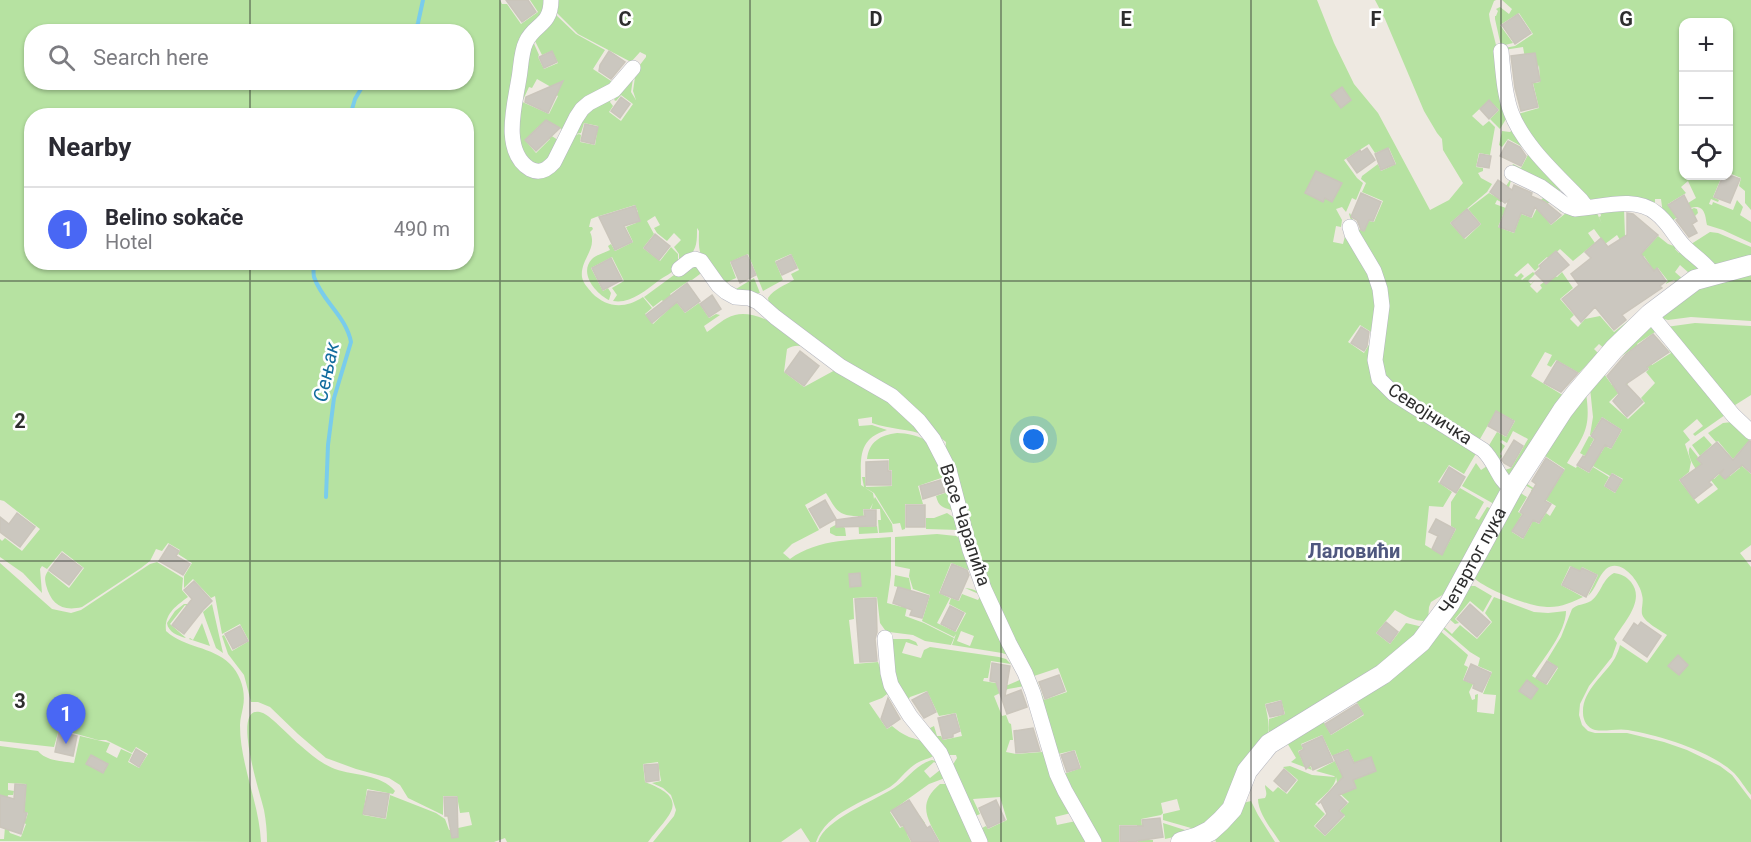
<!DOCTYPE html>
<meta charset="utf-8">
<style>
:root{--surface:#fff;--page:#f2f2f3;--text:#2b2b33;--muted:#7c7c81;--line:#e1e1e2;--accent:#4967f4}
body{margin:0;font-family:Roboto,sans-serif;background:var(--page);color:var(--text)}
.controls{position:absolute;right:18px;top:18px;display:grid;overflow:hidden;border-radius:12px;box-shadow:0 2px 4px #0004}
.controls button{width:54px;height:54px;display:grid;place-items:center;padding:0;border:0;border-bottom:2px solid var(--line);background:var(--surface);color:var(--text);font:30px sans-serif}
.you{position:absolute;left:1034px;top:440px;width:21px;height:21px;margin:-15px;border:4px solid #fff;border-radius:50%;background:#1a73e8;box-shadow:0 0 0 9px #1a73e833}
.badge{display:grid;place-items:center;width:39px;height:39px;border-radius:50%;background:var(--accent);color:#fff;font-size:20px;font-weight:700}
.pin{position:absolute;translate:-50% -50px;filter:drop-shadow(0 2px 3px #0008)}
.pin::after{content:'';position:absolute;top:32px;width:21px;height:18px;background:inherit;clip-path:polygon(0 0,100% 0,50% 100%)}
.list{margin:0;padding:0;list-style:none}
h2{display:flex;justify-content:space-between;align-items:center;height:78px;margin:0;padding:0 24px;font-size:26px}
h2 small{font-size:20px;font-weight:400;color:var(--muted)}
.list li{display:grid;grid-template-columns:39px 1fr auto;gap:18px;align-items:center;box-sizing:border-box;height:84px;padding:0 24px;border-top:2px solid var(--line)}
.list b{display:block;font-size:22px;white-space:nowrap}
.list p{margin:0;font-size:20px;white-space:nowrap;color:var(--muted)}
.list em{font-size:20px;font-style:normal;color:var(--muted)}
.icon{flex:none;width:33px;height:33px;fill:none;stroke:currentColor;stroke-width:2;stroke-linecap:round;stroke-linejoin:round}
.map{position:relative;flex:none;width:1751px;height:842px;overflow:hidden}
.search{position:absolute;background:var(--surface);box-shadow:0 2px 4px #0004;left:24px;top:24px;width:450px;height:66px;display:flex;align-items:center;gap:15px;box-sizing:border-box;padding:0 21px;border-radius:24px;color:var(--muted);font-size:22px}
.panel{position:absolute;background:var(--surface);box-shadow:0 2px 4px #0004;left:24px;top:108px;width:450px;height:162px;border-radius:24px}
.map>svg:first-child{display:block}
.green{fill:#b6e2a1;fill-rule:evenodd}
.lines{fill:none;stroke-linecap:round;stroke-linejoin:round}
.stream{stroke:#79ccec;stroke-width:4}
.building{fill:#cbc7bf;stroke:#cac5bb;stroke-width:1.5}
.minor-casing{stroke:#b5b7c0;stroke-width:16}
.tertiary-casing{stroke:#b5b7c0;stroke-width:21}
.minor{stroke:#fff;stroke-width:15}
.tertiary{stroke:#fff;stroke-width:20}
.grid{fill:none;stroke:#2e2e2e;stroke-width:1.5;stroke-opacity:0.55}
.labels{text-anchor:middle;stroke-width:5;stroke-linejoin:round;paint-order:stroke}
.street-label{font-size:18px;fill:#2e2e2e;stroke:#fff}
.water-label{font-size:20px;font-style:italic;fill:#126c9e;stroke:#fff}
.neighbourhood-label{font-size:20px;font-weight:bold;fill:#4f577e;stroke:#fff}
.grid-label{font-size:20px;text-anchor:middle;font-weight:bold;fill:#2e2e2e;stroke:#fff;stroke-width:5;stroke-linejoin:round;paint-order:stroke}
</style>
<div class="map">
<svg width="1751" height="842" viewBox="0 0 1751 842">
<rect width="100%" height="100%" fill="#eee9e1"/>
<path class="green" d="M0,0H500L502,4H507L521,24L538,12L530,0H549L548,7L545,15L523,39L509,116L510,137L513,150L530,177C555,176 560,156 569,137L579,134L581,135L580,142L595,145L598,126L584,123L581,133L570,135L583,111L596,102L614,94L610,102L613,106L609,112L621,121L633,104L621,95L616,101L614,100L634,72L631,92L636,100L633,91L636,70L646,57V55L640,52L631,62L578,34L555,11L558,0H1317L1334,43L1354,84L1378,113L1430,210L1449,200L1463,183L1443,150L1442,139L1437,133L1424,111L1385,19L1375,0H1496L1494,1L1489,14L1490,21L1498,53L1507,108L1514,125L1506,119L1500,129L1490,119L1499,110L1489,100L1472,116L1483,126L1489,121L1495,127L1490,155L1479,153L1476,167L1483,168V171L1478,173L1481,178L1492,184L1487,192L1450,223L1465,239L1481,224L1468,209L1489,193L1498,198L1512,177L1508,191L1506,190L1501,202L1497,200L1495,204L1514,211L1512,218L1503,215L1498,227L1514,233L1521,214L1532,218L1541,200L1545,196L1563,210L1561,212L1550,202L1539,210L1551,225L1566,213L1567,214L1571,212L1580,214L1596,211L1602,224L1599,217L1601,216L1600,211L1624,209L1625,236L1620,240L1617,235L1605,244L1594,229L1588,233L1595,243L1573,261L1560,249L1549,259L1547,257L1538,265L1539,267L1535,271L1528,263L1514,275L1517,277L1521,273L1524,276L1521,279L1522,280L1533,272L1535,274L1528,281L1531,284L1535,280L1530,286L1537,293L1542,288L1540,285L1548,279L1550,280L1555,276L1557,277L1562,272L1573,288L1560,299L1574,315L1570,319L1578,327L1585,319L1600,316L1614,332L1628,321L1631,326L1606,350L1599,344L1594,349L1598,353L1579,373L1556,360L1551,367L1547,365L1552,355L1545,352L1531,376L1566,397L1509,483H1507L1496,462H1498L1502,471L1511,468L1528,439L1513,431L1507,443L1502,440L1500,442L1505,446L1500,454L1502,456L1499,460L1496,461C1492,454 1482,448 1480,441L1482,442V444L1488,447L1497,432L1506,437L1515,421L1496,411L1480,439L1473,441L1401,396L1389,386L1382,376L1378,367V357L1384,310L1382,286L1378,273L1355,233L1349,214L1350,213L1356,228L1363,231L1369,221L1374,222L1383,201L1362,192L1366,183L1361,179L1362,176L1378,164L1381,171L1396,164L1389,148L1375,153L1369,144L1344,160L1357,178L1363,183L1356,200L1352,198L1346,212L1342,207L1336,209L1342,220L1341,227L1336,226L1333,242L1343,244L1347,228C1358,248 1375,269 1378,292C1381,307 1378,321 1376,335L1360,325L1348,342L1364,353L1373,338L1375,339C1372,364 1372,374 1389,394L1478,450L1464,474L1449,465L1438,482L1452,492L1443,507L1429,506L1425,545L1442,555L1456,529L1451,526V502L1460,488L1484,502L1475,518L1479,520L1487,507L1493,509V512L1452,589L1431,602L1429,607L1428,621C1416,622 1405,616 1395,610L1376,633L1390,644L1406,623L1423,627C1416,655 1298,719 1269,737V719L1285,714L1281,700L1265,704C1267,714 1271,728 1267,737C1265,745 1251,755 1246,763C1228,791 1234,812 1198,830L1163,820V814L1180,810L1177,799L1161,803L1163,813L1161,815L1141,819L1144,840H1153V842H1138L1137,825H1119V842H1100L1062,778L1061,775L1081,768L1075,750L1054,755L1044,716L1033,683L1037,682L1044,700L1067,692L1058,668L1031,677L988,592L975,554L953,470L945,453L946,442L938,436L924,418L897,393L869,376L844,363L786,320L769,304L768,298C774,289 785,285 794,280L791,274L799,270L791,254L775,261L783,280L763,291L748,254L730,262L736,278L727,282L732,293C724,288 705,263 701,255C698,247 699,239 699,231L697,228C697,245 697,254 679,262V254L674,247L681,240L674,233L667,241L657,233L654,228L660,225L655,216L647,221L654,234L643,248L660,261L671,247L678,254V263L672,266L673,269L678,267C672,273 665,276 658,281C645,291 630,304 613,301L617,295L612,288L624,281L612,257L591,268L603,291L608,288L611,293L609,300C597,294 578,274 592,259C596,255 604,253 610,250L608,246L611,244L615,251L633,242L626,227L636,223L633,214L638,212L635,205L596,217L591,219L589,227H592L593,229L590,232C598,249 580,259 582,277C583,283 588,288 592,293C607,308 625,309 643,297L652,308L645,314L653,324L669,309L662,300L653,307L644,297L689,264L697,262L701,265L704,271L692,280H679H690L670,294L685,313L699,303L709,318L716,314L720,315L704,326L707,332C716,326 724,318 735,315C763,308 805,343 827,359L823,360C811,352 802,340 787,349L784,372L804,387L837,369C875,390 898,402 927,436C908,428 891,430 872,423V417L858,419L859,426L872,425L887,430C857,439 861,459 861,485L873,493L874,499L875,497L892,524L893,532L879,533L878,520H881L880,509H871L873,503L870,509H863L865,527L877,526L878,533L859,534L858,516C837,516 836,509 826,493L805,505L819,530L792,544L783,553L790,559C818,538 857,540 891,537V575L887,603L902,607L906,595L900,592L901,588L894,586L895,575L909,578L911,589L905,616L924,623L954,638L951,645L925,641L913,635L889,632L885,630L880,623L877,597L853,598L854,619L849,620L854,664L878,662L886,685L899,706L898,707L887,694L882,698L869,703L887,729L892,726C897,730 902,734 909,737C921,741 930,741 935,755C929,759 921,760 914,765C905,771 899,781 890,787C864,802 827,812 816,842H810L801,828L781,842H653L674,816L676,810L671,795L663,788L652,783L661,781L658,762L643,764L645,782C693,800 668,815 648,842H507L505,838L494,842H267C267,831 266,821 264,810C262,799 228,699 263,713C272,717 291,738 301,746C311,755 322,764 335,769C355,776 381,774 395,791L393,794L367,789L363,815L386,819L390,795L436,813L445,819L449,830L472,825L469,812L460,813L457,796H443V815L408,798L400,785L389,778L356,769L326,758L298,734L270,707L258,702H251L244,675L228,654L222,636L224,635L232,651L249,641L240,624L222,634L215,596L211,598L193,579L184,588V576L192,563L178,554L180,550L168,543L162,551L156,549L150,561L141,568L82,607C62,612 51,604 46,585C45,579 44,577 48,571L69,588L84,568L62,551L47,569L42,566L40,569L42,593L23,573L0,557V539L2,541L5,538L22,551L40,529L4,501L0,500ZM32,32H466V82H32ZM32,116H466V262H32Z
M1502,0H1751V210L1745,203V191L1739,186L1741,178L1729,173L1728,22H1684V176H1722L1713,197L1719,200L1718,202L1711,199L1709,204L1712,205L1713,202L1733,210L1737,200L1743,207L1740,215L1751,222V243L1723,230L1707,225C1706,222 1706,218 1705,215C1701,200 1687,210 1678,212L1677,210L1696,198L1688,181L1681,187L1686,193L1668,204L1673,212L1676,211L1678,215L1694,208L1697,209L1698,213L1695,216L1692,212L1677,219L1676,218L1669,224L1663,214L1661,199H1655V206C1646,204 1637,201 1627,200C1616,200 1601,203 1590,199C1570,193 1525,136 1515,117C1510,107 1509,96 1508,85L1510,84L1518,114L1539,108L1533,83L1523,85L1522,83L1527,82V78L1534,76L1535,83L1540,82L1539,65L1538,68L1522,71L1521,66L1526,64L1523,47L1504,50V48L1515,46L1533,34L1519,13L1500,25L1513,43L1501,46L1495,19V16H1496L1498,11L1496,9L1500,7L1509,14L1512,9Z
M554,13L576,34L605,50L593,69L617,85L563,130L550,122L544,131L561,142L553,158L538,168L517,146L518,100L549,114L558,96L549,91L551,87L537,79L532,88L529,87L523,100L532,39L539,55L538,57L544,69L558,63L552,51L542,55L533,37ZM538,127L550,139L536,153L525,140Z
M1515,128L1562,188L1558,194L1511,167L1513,164L1521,168L1530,151L1508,139L1502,147L1499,145L1502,131L1510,132Z
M1710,232L1718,233L1751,247V257L1715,265L1688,246Z
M1631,236L1646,249L1658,236L1668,244L1677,247L1675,249L1679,253L1681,252L1702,270L1689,273L1680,265L1675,272L1684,280L1678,284L1674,280L1665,284L1668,281L1658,268L1638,281L1636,276L1650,265L1644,256L1621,273Z
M1751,270V321L1691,317L1668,320L1660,318L1700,285Z
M754,278L760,293L745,294L738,292L736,289Z
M1695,323L1751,326V395L1732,407L1666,327Z
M1650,325L1655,332L1637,344L1652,365L1671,353L1657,331L1725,415L1695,436L1693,434L1703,426L1697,419L1683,431L1690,440L1685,444L1691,462L1689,472L1679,480L1698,504L1718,489L1701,468L1697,471C1693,465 1686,454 1690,447L1698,457L1697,459L1714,479L1724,470L1730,476L1740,468L1734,459L1751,474V545L1740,553L1751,567V795C1745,788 1740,779 1734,773C1711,751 1658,735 1628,730C1617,728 1606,732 1595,730C1587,728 1583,720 1583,713C1582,690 1605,675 1615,658C1617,654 1619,649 1620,645L1647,663L1667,635C1660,630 1644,622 1642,614C1641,608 1644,601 1642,595C1640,582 1621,557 1606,569C1598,576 1596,589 1588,596L1598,575L1582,567L1580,571L1570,566L1561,585L1583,597C1573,602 1559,608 1547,607C1530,607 1487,590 1474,578L1519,492L1527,497L1518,512L1522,514L1512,532L1523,539L1532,523L1522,517L1523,515L1539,524L1546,513L1550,516L1556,506L1531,491L1532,489L1523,484L1524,482L1543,494L1550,493L1565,469L1545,456L1537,462L1586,393C1591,428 1585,434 1567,463L1576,468L1577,466L1589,473L1593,467L1609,477L1604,486L1615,493L1623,479L1612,473L1610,476L1593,466L1595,462L1580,453L1589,436L1594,439L1590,446L1601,453L1605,446L1611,449L1622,430L1602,417L1591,435H1590L1593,417L1590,388L1602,371L1612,385L1623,377L1628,384L1609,402L1628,419L1645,403L1641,398L1655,383L1646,372L1649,369L1634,348L1615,360Z
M1732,422L1751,442L1750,444L1747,443L1733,459L1718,441L1716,442L1708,433L1723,423Z
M897,433C906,433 921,436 928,442C942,454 950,494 956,512C945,507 939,509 936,496L948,492L944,477L918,486L923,504H905V529L902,530L900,523L893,524L874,493L864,487L862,477H865L866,487L892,486V470H889V459H867C869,442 880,435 897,433Z
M1704,436L1712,445L1700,456L1692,445Z
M1476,463L1481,470L1487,466L1503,489L1494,504L1462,486Z
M947,513L956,519L959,530L926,529V518H934Z
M839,523L845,528L846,536H836L830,533V528Z
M937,534L956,536L962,539L977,582L972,577L971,571L951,563L939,593L950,598L937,623L956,632L966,613L949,604L951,598L959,601L962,594L978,600L981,595L965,588C976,589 980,592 986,601L1014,657L1002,653L952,645L956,634L954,637L922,621L930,595L913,589L909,576L910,569L895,566V537ZM961,631L974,636L970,646L957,641Z
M157,562L183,578L182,590L188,597C176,606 164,614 166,631C184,648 212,646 230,664C241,675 246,692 243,707C242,713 240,719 240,725C240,765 259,802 261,842L0,841V839H4L5,827L10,829L9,831L10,833L21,837L26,824L19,821L21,817L26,819L28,813L22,811L14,803H25L26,784L8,783V790L14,791L13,795H8L7,802L0,795V746L38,751C46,761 62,761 74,763L80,736L110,743L106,752L117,758L121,749L132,754L128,762L139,768L148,754L136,747L132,753L106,740H98L59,729L54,747L0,741V563L52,609L71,613L81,610L150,564Z
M1614,573C1621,574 1626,576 1631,582C1646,601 1623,623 1614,639L1617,643L1612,657L1589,686L1580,704L1579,715L1582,725L1588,731L1595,733H1627L1664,742L1687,750L1720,766L1732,775L1751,800V842H1280C1272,830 1258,813 1258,799L1265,798C1268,793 1265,790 1265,785L1273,792L1278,787L1287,794L1298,780L1283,767L1290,766L1312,775L1335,777L1334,776L1316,771L1335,761L1339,770L1354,762L1348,749L1332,756L1322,735L1301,744L1303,749L1298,751L1304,765L1309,763L1312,770L1291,762L1296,758L1286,741L1322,719L1331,735L1364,715L1355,699L1438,629L1468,655L1464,665L1468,667L1463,680L1473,684L1469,692L1472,700L1475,699V695L1478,694L1477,712L1494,714L1496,695L1483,694L1492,672L1478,666L1480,658L1470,652L1441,627L1442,625L1452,634L1460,625L1477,639L1492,622L1485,613L1494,597L1534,612L1548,613L1566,611C1566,632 1543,659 1532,676L1547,685L1558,668L1547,660L1561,637L1572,609C1577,604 1584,605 1591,601C1601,594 1602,579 1614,573ZM1336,777L1337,782L1333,787L1349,802L1340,811L1345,816L1325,836L1314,826L1325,814L1315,804C1322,797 1336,787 1336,777Z
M1471,586H1475L1492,596L1483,612L1470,601L1455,619L1459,623L1455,624L1447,617L1468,587Z
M184,604H188L193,611L185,605L170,624L186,638C178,636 168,632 167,623L175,611Z
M212,604L223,653L216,648L203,612Z
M202,623L210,646L189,639L190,638L193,640Z
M893,639H909L916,642L918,646L906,642L902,653L921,658L924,650L930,647L999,657L1006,659L1011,664L991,661L988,678H984L983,681L1008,685L1022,679L1025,686L1008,689L994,696L1002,716L1006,715L1009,723L1011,724L1013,740H1010L1006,752L1016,754L1042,752L1043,748L1071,813L1055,817L1057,825L1076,821L1088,842H984L978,830L986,826L988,829L1007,820L1000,797L973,799L980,814L973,817L952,766L957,758L956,755H948L928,729L934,726L937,736H941L943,740L962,736L956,713L939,716L927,691L910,697L905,704L895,684L890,641Z
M932,760L939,762L936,763L934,762L924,771L930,778L940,770L945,778L929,784L890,812L900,828L920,816L925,823L907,834L911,842H818C825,819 874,801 894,788C908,779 915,765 932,760Z
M940,784H946L976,842H940C928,820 916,804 940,784Z
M1251,801L1258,815L1275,842H1216L1214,837L1243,803Z
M1163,823L1188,831L1191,833L1165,839Z"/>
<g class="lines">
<path class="stream" d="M414,32L418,23L423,0
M350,116L355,99L365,82
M313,262C314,267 313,272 314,277C322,301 346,316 351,342L334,398L328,445L326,497"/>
</g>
<path class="building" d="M506,0H528L536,12L522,22Z
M1518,14L1531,33L1515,44L1502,25Z
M552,51L557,62L544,68L539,57Z
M609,51L625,62L611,79L599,71L600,65Z
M1535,53L1540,81L1532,83L1538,107L1521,111L1515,88L1511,56Z
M563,81L548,113L525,102L526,97Z
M1342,87L1351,100L1341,108L1331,95Z
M621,97L630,104L620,118L611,111Z
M1489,100L1498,110L1489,119L1480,109Z
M546,120L560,128L536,151L525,140Z
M585,124L598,127L594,144L581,141Z
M1508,141L1520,147L1526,156L1521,166L1500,156Z
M1367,148L1375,160L1357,173L1347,159L1360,150L1361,152Z
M1388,148L1395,164L1381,170L1375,154Z
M1480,154L1491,156L1489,168L1477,166Z
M1316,171L1342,183L1332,202L1325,198L1323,202L1305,193Z
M1723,176H1732L1740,179L1730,203L1714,197Z
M1498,180L1512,190L1514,185L1532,193L1531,196L1545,202L1561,215L1551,224L1535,207L1531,217L1521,213L1514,232L1499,227L1509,200L1505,203L1490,192Z
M1361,193L1381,202L1373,221L1369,220L1364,231L1361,230L1357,220L1351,217Z
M1684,195L1697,221L1692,224L1697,233L1689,237L1676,220L1678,219L1668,205Z
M635,206L640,221L624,226L632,242L615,250L599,217Z
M1467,209L1480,224L1464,238L1451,223Z
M1627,213L1633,214L1658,235L1641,254L1654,271L1657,268L1666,281L1660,286L1662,288L1622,315L1626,320L1614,330L1595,307L1581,322L1562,299L1579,285L1571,274L1591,258L1585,252L1601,238L1608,247L1627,235Z
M655,234L670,246L659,260L644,248Z
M1556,251L1569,265L1546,284L1535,273L1541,268L1539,266Z
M747,255L756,275L740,283L731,262Z
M791,255L797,268L782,275L776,262Z
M611,258L622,280L603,290L592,268Z
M687,283L700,301L685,312L677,302L652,323L646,315Z
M712,295L721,309L709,317L700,304Z
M1361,327L1369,332L1367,346L1364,351L1351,343Z
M1653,334L1669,352L1647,367L1648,369L1626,384L1643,402L1627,417L1613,401L1619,394L1607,376L1626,354Z
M800,351L819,366L804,386L785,372Z
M1557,361L1578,373L1561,392L1544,383Z
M1496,411L1514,421L1506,436L1488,426Z
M1602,418L1621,430L1611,448L1605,445L1589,472L1577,465L1583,456L1585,457L1595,439L1591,436Z
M1514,440L1523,446L1511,467L1504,463L1502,460Z
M1749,441H1751V473L1742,465L1725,479L1720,474L1724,469L1709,482L1712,485L1694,499L1680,480L1702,464L1697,459L1717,442L1733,460Z
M1546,458L1564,470L1545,501L1551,504L1539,523L1533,520L1523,538L1512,531L1523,514L1520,512L1536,484L1532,481Z
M888,461V471H891V485H866V462Z
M1449,467L1465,477L1456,493L1440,483Z
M1612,474L1622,480L1615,492L1605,486Z
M941,480L945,492L923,499L920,486Z
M825,500L836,519L820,528L809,509Z
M906,505H925V527H906Z
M864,510H876V526L836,527V520L865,516Z
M17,513L35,527L20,547L0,532V517L9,524Z
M1436,519L1455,529L1442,555L1432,549L1438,536L1429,532Z
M169,545L179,551L176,556L190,564L183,575L159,561Z
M62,553L82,568L69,585L49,570Z
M952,564L967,570L969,575L958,600L940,593Z
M1571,567L1580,571L1582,568L1597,575L1586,597L1562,585Z
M860,573L861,586L850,587L849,574Z
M194,581L212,601L203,610L184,634L172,625L192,599L184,590Z
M898,587L929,596L922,618L910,615L912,610L893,603Z
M876,598L877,632L875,639L877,661L860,662L855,599Z
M1470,604L1490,622L1477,637L1457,619Z
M950,606L964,613L955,631L941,624Z
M1386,622L1398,632L1390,643L1377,633Z
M1641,622L1661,636L1647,657L1623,640L1634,623L1638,626Z
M240,626L248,641L233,649L225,634Z
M1678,655L1688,665L1679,675L1668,666Z
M1547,661L1557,667L1546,684L1536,678Z
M992,663L1010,666L1005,696L1021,690L1027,707L1007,714L996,682L990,681Z
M1471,664L1491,673L1482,692L1473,688L1474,684L1464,680Z
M1059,675L1065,691L1045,699L1039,682Z
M1527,680L1538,689L1531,699L1519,691Z
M927,692L936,712L924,718L912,700Z
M888,698L900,719L887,728L881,719Z
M1281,701L1284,714L1270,717L1266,705Z
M1357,704L1363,714L1331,734L1325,724Z
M955,714L960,731L953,734V737L943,739L938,718Z
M1033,728L1040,751L1016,753L1014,731Z
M59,732L77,736L73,756L55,752Z
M1322,736L1333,761L1313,770L1311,764L1306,769L1299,752L1304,749L1302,745Z
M136,749L146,755L139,767L130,761Z
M1348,750L1354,763L1371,757L1376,771L1353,780L1356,788L1339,795L1347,803L1339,811L1344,815L1325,835L1316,826L1327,814L1321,802L1318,804L1343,777L1333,756Z
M1074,751L1080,768L1067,772L1061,755Z
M91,755L108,764L103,773L86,764Z
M658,764L659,780L646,782L644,765Z
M1284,769L1296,780L1286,792L1274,781Z
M15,784L26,785L24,812L27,813L21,834L0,827V795L14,799Z
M368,791L389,794L385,818L363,814Z
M444,797H457L458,837L452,838L448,816H445Z
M909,800L927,828L930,826L939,842H912L903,825L901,826L891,811Z
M996,800L1005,820L988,828L979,808Z
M1160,818L1163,837L1137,841V842H1120V826H1143L1142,820Z"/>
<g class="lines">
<g class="minor-casing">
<path id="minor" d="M551,0C551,26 534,24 526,42C521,52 521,67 519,78C515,104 501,151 530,169C540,174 547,170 554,162L576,118L582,109L589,103L614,90L633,68
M1501,51C1503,71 1504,93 1511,112C1523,145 1557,175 1581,200L1584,204V208
M1512,173L1541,187L1567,206L1575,209C1600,208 1634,195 1656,213C1667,221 1674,235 1683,245C1692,255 1705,262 1713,274
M1350,227L1352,234L1374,271L1380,289L1382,306L1375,360L1379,379L1394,394L1483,450C1496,462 1498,480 1512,489
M679,269L689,261L695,259L701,261L718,285L726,292L735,297L749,298L758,302L775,317L840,366L892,396L919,421L933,439L949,470L970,550L984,589L1009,643L1025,673L1033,693L1057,774L1065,791L1094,842
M1650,314L1733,415L1751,432
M885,638L888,673L891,685L910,716L940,753L980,842"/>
</g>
<g class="tertiary-casing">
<g id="tertiary">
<path id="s1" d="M1181,842L1198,837L1210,831L1221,821L1232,809L1247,771L1269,744L1383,674L1421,642L1450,603L1512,489L1563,410L1577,392L1614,349L1650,314L1695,280L1751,265"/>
</g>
</g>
<use href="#minor" class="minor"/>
<use href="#tertiary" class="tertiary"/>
</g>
<path class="grid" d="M250,0V32M500,0V842M750,0V842M1001,0V842M1251,0V842M1501,0V842M250,82V116M250,262V842M0,281H1751M0,561H1751"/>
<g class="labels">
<g class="street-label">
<text transform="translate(1430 414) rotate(33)" y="6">Севојничка</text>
<text transform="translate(965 525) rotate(72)" y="6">Васе Чарапића</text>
<text dy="6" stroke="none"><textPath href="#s1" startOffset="418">Четвртог пука</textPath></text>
</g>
<g class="water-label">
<text transform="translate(326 372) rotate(-78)" y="7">Сењак</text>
</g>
<g class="neighbourhood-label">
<text x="1354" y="558">Лаловићи</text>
</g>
</g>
<g class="grid-label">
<text x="625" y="26">C</text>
<text x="876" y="26">D</text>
<text x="1126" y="26">E</text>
<text x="1376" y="26">F</text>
<text x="1626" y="26">G</text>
<text x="20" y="428">2</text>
<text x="20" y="708">3</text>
</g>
</svg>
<div class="controls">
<button>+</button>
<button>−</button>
<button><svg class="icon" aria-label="locate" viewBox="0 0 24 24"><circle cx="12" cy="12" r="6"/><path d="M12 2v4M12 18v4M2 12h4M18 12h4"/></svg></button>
</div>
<div class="you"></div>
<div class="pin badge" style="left:66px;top:744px">1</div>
<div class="search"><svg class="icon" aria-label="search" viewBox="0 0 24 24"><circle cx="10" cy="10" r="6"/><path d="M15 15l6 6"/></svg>Search here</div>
<section class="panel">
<h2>Nearby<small></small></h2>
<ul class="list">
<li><span class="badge">1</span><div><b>Belino sokače</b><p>Hotel</p></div><em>490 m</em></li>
</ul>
</section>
</div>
